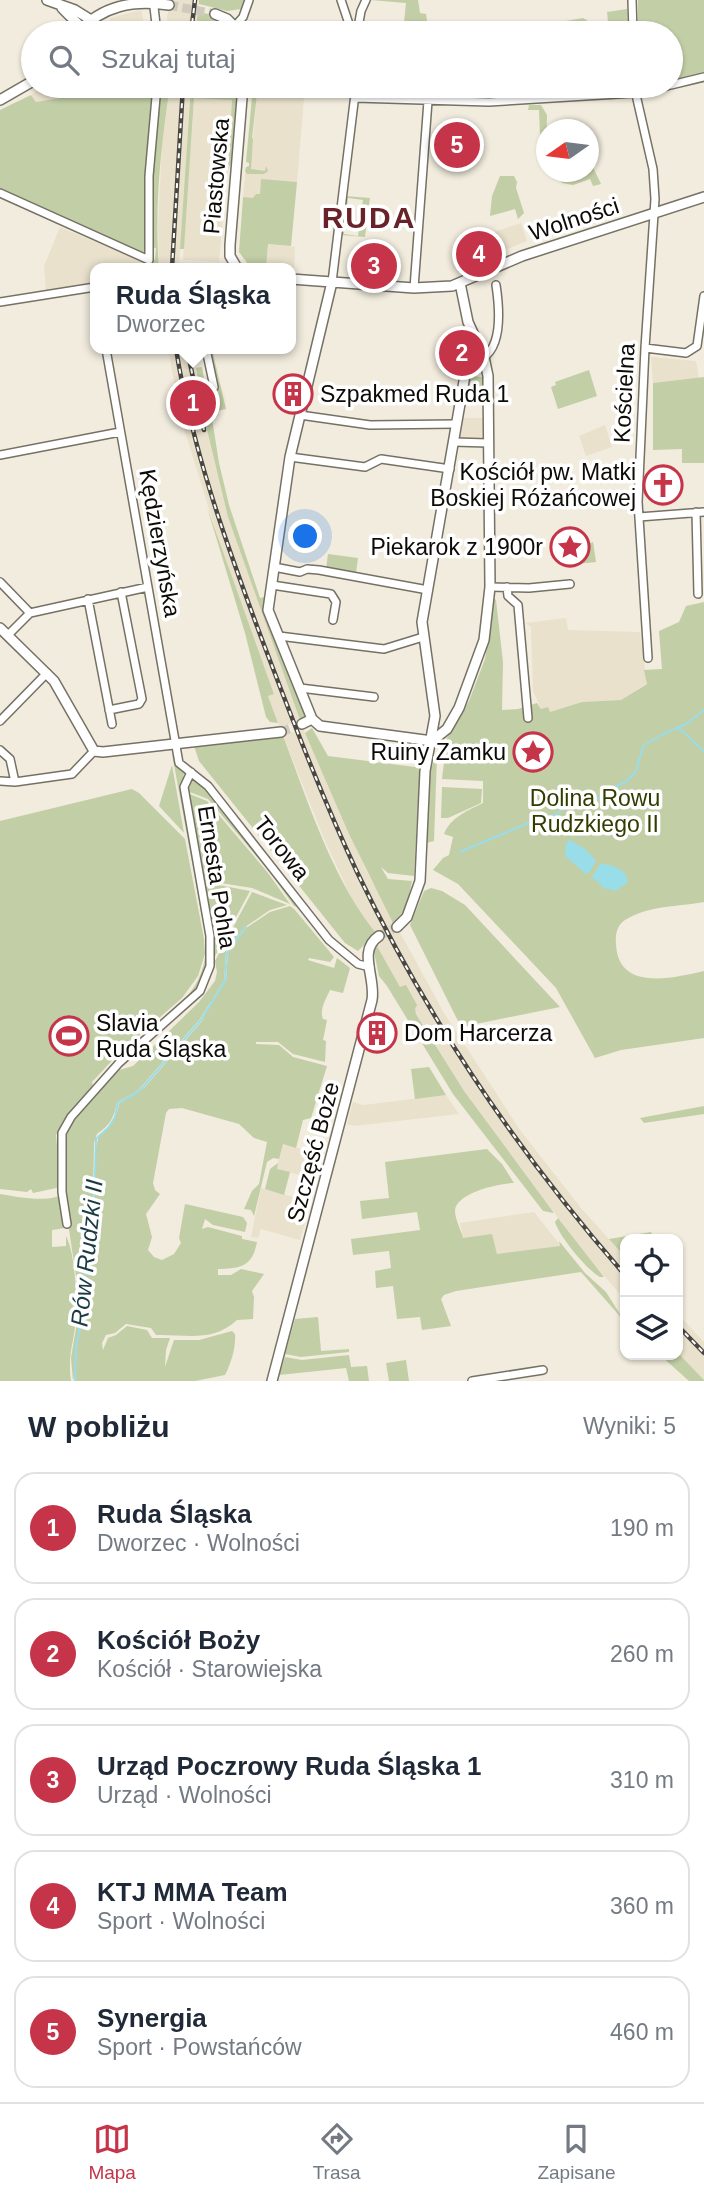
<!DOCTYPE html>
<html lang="pl">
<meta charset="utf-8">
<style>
:root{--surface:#fff;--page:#f6f6f7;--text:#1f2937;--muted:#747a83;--line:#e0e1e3;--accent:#c53448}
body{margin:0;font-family:Arial,sans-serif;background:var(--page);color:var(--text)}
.controls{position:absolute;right:21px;bottom:21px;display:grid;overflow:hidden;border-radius:14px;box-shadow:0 2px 5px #0004}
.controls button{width:63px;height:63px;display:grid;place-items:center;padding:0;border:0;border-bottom:2px solid var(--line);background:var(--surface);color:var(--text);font:35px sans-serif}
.compass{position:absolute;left:536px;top:119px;width:63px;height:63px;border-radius:50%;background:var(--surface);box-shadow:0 2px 5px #0004;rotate:256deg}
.you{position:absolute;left:306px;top:537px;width:24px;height:24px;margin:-18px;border:5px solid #fff;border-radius:50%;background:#1a73e8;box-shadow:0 0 0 10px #1a73e833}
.badge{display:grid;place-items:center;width:46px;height:46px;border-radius:50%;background:var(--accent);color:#fff;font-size:23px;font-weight:700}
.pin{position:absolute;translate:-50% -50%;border:4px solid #fff;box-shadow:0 2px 7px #0006}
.popup{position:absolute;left:90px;top:263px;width:206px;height:91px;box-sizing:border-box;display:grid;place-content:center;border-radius:14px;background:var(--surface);filter:drop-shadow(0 2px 5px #0005);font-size:23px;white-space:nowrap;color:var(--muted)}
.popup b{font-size:26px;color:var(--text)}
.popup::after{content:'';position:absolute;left:50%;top:100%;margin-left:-14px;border:14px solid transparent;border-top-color:var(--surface)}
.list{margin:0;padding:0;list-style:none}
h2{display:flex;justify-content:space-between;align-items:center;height:91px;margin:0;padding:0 28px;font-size:30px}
h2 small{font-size:23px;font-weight:400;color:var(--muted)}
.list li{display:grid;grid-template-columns:46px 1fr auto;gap:21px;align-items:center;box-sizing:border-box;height:112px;margin:0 14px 14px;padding:0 14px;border:2px solid var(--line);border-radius:21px}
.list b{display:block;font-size:26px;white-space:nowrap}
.list p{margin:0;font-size:23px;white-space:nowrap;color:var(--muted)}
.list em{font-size:23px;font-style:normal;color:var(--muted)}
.icon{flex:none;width:38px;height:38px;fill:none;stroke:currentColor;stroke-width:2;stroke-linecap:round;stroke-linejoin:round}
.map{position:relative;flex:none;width:704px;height:1381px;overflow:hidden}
.search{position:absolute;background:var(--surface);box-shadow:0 2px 5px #0004;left:21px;right:21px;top:21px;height:77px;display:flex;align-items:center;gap:18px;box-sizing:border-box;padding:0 24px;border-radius:38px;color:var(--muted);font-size:26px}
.sheet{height:721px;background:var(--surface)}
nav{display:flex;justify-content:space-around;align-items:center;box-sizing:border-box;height:98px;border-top:2px solid var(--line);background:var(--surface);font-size:19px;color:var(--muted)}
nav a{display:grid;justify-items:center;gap:4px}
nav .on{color:var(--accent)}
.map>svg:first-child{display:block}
.built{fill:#e9e1cc}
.green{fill:#c2cea6}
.water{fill:#98dde8}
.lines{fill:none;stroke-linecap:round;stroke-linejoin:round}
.stream{stroke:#98dde8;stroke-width:2}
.tertiary-tunnel{stroke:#cfcabd;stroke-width:9;stroke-dasharray:9 4.5;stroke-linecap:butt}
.minor-casing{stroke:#767165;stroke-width:10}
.tertiary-casing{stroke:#767165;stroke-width:12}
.minor{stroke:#fff;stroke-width:7}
.tertiary{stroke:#fff;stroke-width:9}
.rail-casing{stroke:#494740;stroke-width:4.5}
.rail{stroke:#fff;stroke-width:2;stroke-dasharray:5;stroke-linecap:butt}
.labels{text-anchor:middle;stroke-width:7;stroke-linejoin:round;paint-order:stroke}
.street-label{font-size:23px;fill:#0d0b07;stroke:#fff}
.poi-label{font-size:23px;fill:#0d0b07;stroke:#fff;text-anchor:start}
.park-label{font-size:23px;fill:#323d00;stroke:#fff}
.water-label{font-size:24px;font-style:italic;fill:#193b41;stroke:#fff}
.district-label{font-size:30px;font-weight:bold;letter-spacing:2px;fill:#682229;stroke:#fff}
</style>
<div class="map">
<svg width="704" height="1381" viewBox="0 0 704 1381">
<rect width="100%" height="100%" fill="#f1ecdd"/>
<path class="built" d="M171,0H199L195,33H169L167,17Z
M141,10L146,33H91L110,20V18Z
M43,86H151L152,90L65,97L36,102L31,95Z
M170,86H191L179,268H159L158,225L162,144Z
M258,86H305L297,182L261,180L260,194L253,198L243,197L246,167L250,168Z
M195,88L235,90L219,262L183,260Z
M521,223L527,241L498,253L488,234Z
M60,227L147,264L146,268H95V284L46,291L44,266Z
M268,244L295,247L294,270L266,268Z
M168,349H192L203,413L228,517L300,720L280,728L268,696L274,693L225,560L182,422Z
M651,357L696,361L699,378L653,383Z
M463,418H484V439H460L461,422Z
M605,425L612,447L586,456L579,436Z
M566,618L568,630L640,632L647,683L621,700L582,702L550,712L541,709L533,691L531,627L526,623Z
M303,728L366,870L444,1013L520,1130L581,1208L625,1257V1300L589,1258L506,1150L464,1091L400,987L377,946L382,943L358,912L325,841L283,736Z
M446,1095L459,1114L354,1126L347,1124L353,1102L363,1105Z
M283,1144L323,1154L317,1179L276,1169Z
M261,1188L311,1202L300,1240L261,1229L258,1238L251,1237Z
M534,1212L561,1246L497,1254L463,1238L460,1223Z
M678,1314L704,1342V1380L678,1353Z"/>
<path class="green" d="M199,0H244L241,9L227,11L199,4Z
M370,0H418L420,13L426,14L429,33H374V25L404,23L406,3Z
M638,0H704V72L671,81V33H638Z
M627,9L628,33H614L612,21L608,22L607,12Z
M198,12L214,15L235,33H195Z
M583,18L600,28L602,33H551L560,22Z
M152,86L146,174L145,256L0,190V110L31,95L36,102L65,97L151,90Z
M162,86H170C161,145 154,208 159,268H149L150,264L155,259L156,248L150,247L154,151Z
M191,86H240L234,155L228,170L232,100L194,98L184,249H180Z
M253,86H258L252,138L253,139L251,169L265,171L266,166L268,171L264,174H247L245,171L246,167L249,166V163L246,162Z
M529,105H541L547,115L546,160L541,161L539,110H528Z
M589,159L601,184L593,186L590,179L573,185L562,183L557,172H588Z
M500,176H514L517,182L516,188L524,213L518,219L515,209L490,216L492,196Z
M261,179L297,182L291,246L268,244L266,268L248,264L239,252L243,197L253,198L256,194H260Z
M346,196L370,198L367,218L360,217L363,200L348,198L344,234L358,236L360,219L367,220L365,237L341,235Z
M598,206L616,216L585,226L580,212Z
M568,217L572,230L549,237L545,235L541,225Z
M209,349H212L226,409L211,412L219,463L229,505L260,598L265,597L263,610L308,717L300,720L228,517L203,413L196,368L202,367L206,389L215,387Z
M589,370L597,396L558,409L551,387L556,385L555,382Z
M468,376L483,377L484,400L467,396L461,422Z
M704,377V463H682V449L653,450V383Z
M207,507L274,694L268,696L278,723L270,722L266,717L245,633Z
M593,542L596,562L576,564L574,551Z
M328,554L358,558L356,573L326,569Z
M494,598L496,600L503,662L502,710L518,709L537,703L541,709L548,707L550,712L582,702L621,700L647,684L644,670L662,669L659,631L679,622L686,606L704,602V902C678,907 649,905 625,920C617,925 615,935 616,944C618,992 673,978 704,971V1038L621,1050L595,1058L556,988L458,884L433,870L443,858L449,855L453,837L444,834C451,817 467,811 483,803V781L442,779L447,738L469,701L485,659Z
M312,728L328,756L423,768L418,798L414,876L388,873L381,867L388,879L412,881L406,909L393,923L349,834L305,733Z
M283,736C307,799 333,881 376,933L358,951L345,943L199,761L194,746Z
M172,754L177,766L184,773L181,791L208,937L209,962L197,990L97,1081L123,1053L185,999C201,981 207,962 206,938Z
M437,756L434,841L426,843C427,821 424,773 437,756Z
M172,765L184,833L159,806Z
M195,778L202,783L299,907L294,906L269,871L208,799L187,791L188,781Z
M442,787L482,789L481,803L448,818H441Z
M132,789L139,793L185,839L204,939L205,954L198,976L182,998L121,1051L92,1082L93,1087L56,1135L61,1187L33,1193L31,1189L27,1192L0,1189V821Z
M187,793L207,801L268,873L290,904L252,888L202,880Z
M203,882L250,891L214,958V937Z
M431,888L442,891L465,905L560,1007L461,1027L410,925L424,891Z
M252,892L287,905L270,910L245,927L226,952L224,981L200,1019L143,1085L135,1093L117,1102C114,1118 110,1125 97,1134L94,1143L92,1242L86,1272L93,1241L96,1148L99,1135C112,1127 116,1119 119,1104L145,1087L202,1021L212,1000L226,981L228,953L246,928L270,912L290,906L295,910L334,957L330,962L309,958L308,960L334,968L337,958L350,968L343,993L330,990C326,999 319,1010 323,1019L327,1020L323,1040L326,1041L325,1062L293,1054L278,1042H256V1044L279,1045L293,1057L327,1066L311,1118L303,1120L296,1148L283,1144L279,1159L273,1158L267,1162L254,1216L251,1210L244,1209L252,1191L259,1184L267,1142L254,1138L239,1124L182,1108L169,1109L166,1113L153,1183L155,1190L160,1194L146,1214L152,1237L148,1250L154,1257L162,1260L174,1254L181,1243L179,1238L185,1204L243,1217L247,1223L245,1232L213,1225L205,1219L202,1229L208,1227L242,1236V1239L257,1242C252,1267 241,1268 218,1269V1275H231L241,1269L264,1274L252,1291L254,1297L253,1319L237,1320C212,1343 186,1334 156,1335L151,1328L126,1324L115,1333L106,1335L102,1343L103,1350L108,1338L116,1335L127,1326L147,1330L152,1338H170L166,1350L165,1367L174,1340H199L232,1331L235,1334C236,1348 231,1363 225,1375L195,1381H76L75,1373L73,1381L71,1358L79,1310L76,1276L65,1203L62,1138L73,1117L116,1071L133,1066L199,1002L215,981L217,972L215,961Z
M377,946L400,987L406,985L417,1005L415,1009L416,1014L464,1091L554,1213L543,1211L453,1094L387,986L379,976L374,952Z
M429,1067L446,1095L415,1099L411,1069Z
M704,1106V1114L644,1123L640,1118Z
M487,1149L502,1164L514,1183C500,1183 455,1193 455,1211C455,1219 461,1230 463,1238L492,1234L497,1254L560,1246L559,1241L585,1273L606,1292L625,1322L581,1272L456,1291L444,1295L441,1299L451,1326L422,1330L420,1317L397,1319L393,1286L376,1288L375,1271L391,1268L389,1251L353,1255L351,1239L420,1230L417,1212L362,1219L360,1201L389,1198L385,1162Z
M278,1163L277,1169L290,1172L284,1195L265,1189L270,1169Z
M0,1194C19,1197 41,1202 60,1196L65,1228L52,1230V1247L66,1246V1236C75,1253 77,1296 76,1316C75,1341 67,1353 71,1381H0Z
M558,1218L604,1277H600C587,1270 559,1236 555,1222Z
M651,1232L654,1239H625V1257L609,1239Z
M318,1317L321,1351L349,1349V1352L301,1357L285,1354L295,1319Z
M678,1353L704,1380V1381H689L660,1355H678Z
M349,1355L351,1367L367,1366L369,1381H349L346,1368L279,1375L285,1357L302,1360Z
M406,1360L409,1381H389L386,1363Z"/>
<path class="water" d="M570,840L585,849L596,860L590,872L586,874L565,856L566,843Z
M600,864C611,864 627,869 628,882L616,891L604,888L592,877Z"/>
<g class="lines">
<path class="stream" d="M679,728L704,751
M460,852L538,819H543L555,815L568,805H590L611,789L627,781L636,771L643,746L661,735L686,724L704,710
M75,1381L76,1347L81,1322L82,1290L93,1242L96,1139L109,1127L115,1117L118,1103L135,1094L144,1086L201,1020L225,981L227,953L246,927"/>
<path class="tertiary-tunnel" d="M169,5L215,14
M281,732L302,724
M379,936L397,927"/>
<g class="minor-casing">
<path id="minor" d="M341,0L352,33
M632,0L633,33
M235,26L243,17L249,0
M157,33L154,7L157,1
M357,33L361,11L366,0
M671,85L704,77
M634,86L653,169L655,199L645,348L638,502L648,658
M355,98L489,102L635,93L667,86
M0,193L149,260V176L157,86
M332,282L356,86
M414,288L428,101
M0,302L95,287
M645,348L686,353L697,346L704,296
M106,349L179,763L208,786L329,940L358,964L370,967
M206,349L214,387
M484,357C503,344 499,305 496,285
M300,415L370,425L456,424
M454,442L488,443
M0,455L120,432
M290,457L365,467L381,459L450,469
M696,512L698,594
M639,517L704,512
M274,567L300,572L307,569L319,570L428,590
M0,582L30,613
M272,585L331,594L336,602L333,620
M490,587L529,588L570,584
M507,587L508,596L518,605L528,718
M88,599L112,724
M8,635L30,613L148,587
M279,636L384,649L423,637
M300,688L374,697
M109,710L139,704L142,699L121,592
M0,721L47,673
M0,750L10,759L15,782
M0,781L15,782L72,774L94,751
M67,1224L62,1192V1133L71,1117L119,1063L200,991L210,966V936L184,787L191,772
M472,1381L543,1370"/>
</g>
<g class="tertiary-casing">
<path id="tertiary" d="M47,0L75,10L91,20
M62,8L82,28
M215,14L227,19L241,33
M77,33C103,5 133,0 169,5
M0,100L33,81
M237,268L230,256V245L243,86
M291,279L414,288L452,286L522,256L704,197
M332,282L290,457L268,610L312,719L320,726L432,741
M0,628L54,681L94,751L103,752L281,732
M302,724L312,719
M432,741L447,729L459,708L484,640L490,587L488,376L484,357L468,322L460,283
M397,927L407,917L420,881L425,771L435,716L422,622L472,335
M272,1381L372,1000C376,977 357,951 379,936"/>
</g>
<use href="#minor" class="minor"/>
<use href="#tertiary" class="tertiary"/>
<g class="rail-casing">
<path id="rail" d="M191,33L195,0
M172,268L183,86
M176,349C192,448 226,543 261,637C291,716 321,795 357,872C427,1018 518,1153 625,1275
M187,349L204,430
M678,1326L704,1353"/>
</g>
<use href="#rail" class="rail"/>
</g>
<defs>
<g id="building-ring" transform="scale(2.0125)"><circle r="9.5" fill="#fff" stroke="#c53448" stroke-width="1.5"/><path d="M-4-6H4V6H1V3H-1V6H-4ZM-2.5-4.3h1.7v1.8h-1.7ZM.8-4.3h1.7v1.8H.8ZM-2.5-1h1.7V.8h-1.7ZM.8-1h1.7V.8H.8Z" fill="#c53448"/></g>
<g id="church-ring" transform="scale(2.0125)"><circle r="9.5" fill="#fff" stroke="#c53448" stroke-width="1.5"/><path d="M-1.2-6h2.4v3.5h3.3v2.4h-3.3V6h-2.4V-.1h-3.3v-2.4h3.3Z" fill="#c53448"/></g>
<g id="sight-ring" transform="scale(2.0125)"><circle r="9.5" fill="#fff" stroke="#c53448" stroke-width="1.5"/><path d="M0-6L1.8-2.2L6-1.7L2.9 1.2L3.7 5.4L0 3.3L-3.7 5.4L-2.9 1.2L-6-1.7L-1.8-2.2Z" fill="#c53448"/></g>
<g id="stadium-ring" transform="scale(2.0125)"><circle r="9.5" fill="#fff" stroke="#c53448" stroke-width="1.5"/><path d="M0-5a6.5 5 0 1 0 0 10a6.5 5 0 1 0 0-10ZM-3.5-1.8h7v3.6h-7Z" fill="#c53448"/></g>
</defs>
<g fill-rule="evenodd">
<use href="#building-ring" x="293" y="394"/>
<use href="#church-ring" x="663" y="485"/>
<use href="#sight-ring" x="570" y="547"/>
<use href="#sight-ring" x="533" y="752"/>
<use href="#building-ring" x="377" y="1033"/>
<use href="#stadium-ring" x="69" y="1036"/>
</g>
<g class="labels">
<g class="street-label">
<text transform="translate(216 176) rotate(-85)" y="8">Piastowska</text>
<text transform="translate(574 219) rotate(-18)" y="8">Wolności</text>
<text transform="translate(624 393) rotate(-87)" y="8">Kościelna</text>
<text transform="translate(160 543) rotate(80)" y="8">Kędzierzyńska</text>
<text transform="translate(282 848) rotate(52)" y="8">Torowa</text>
<text transform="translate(217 877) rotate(81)" y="8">Ernesta Pohla</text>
<text transform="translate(313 1152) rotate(-75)" y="8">Szczęść Boże</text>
</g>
<g class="poi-label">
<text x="320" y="402">Szpakmed Ruda 1</text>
<text x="636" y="480" text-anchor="end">Kościół pw. Matki<tspan x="636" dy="26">Boskiej Różańcowej</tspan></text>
<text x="543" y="555" text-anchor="end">Piekarok z 1900r</text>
<text x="506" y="760" text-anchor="end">Ruiny Zamku</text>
<text x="96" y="1031">Slavia<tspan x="96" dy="26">Ruda Śląska</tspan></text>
<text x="404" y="1041">Dom Harcerza</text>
</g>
<g class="park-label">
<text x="595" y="806">Dolina Rowu<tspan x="595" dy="26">Rudzkiego II</tspan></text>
</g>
<g class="water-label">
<text transform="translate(87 1253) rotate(-84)" y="8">Rów Rudzki II</text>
</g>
<g class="district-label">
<text x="369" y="228">RUDA</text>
</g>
</g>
</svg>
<div class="controls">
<button><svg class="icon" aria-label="locate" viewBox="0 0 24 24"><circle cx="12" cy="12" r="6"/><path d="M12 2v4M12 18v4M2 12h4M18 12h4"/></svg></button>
<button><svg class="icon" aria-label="layers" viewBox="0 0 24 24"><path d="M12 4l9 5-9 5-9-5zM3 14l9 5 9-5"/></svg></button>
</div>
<svg class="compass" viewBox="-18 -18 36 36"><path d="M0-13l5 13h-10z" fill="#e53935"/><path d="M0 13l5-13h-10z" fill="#747a83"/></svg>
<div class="you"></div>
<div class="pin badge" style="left:193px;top:403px">1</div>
<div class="popup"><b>Ruda Śląska</b>Dworzec</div>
<div class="pin badge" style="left:462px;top:353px">2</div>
<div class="pin badge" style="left:374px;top:266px">3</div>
<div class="pin badge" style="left:479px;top:254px">4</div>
<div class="pin badge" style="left:457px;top:145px">5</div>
<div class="search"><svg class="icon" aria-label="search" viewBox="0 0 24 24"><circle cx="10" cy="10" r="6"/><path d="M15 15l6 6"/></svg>Szukaj tutaj</div>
</div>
<section class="sheet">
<h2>W pobliżu<small>Wyniki: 5</small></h2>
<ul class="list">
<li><span class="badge">1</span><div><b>Ruda Śląska</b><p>Dworzec · Wolności</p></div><em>190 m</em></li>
<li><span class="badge">2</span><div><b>Kościół Boży</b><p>Kościół · Starowiejska</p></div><em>260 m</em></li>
<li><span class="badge">3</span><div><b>Urząd Poczrowy Ruda Śląska 1</b><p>Urząd · Wolności</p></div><em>310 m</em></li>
<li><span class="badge">4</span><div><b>KTJ MMA Team</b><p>Sport · Wolności</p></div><em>360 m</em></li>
<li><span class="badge">5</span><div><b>Synergia</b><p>Sport · Powstańców</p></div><em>460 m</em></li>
</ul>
</section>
<nav>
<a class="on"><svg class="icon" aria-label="map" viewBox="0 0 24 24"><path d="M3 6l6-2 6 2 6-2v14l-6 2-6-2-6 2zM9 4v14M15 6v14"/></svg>Mapa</a>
<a><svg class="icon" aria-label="directions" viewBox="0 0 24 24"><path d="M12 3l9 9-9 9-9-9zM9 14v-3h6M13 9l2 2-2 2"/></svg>Trasa</a>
<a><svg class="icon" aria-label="saved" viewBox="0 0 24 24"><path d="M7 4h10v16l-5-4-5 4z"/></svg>Zapisane</a>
</nav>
